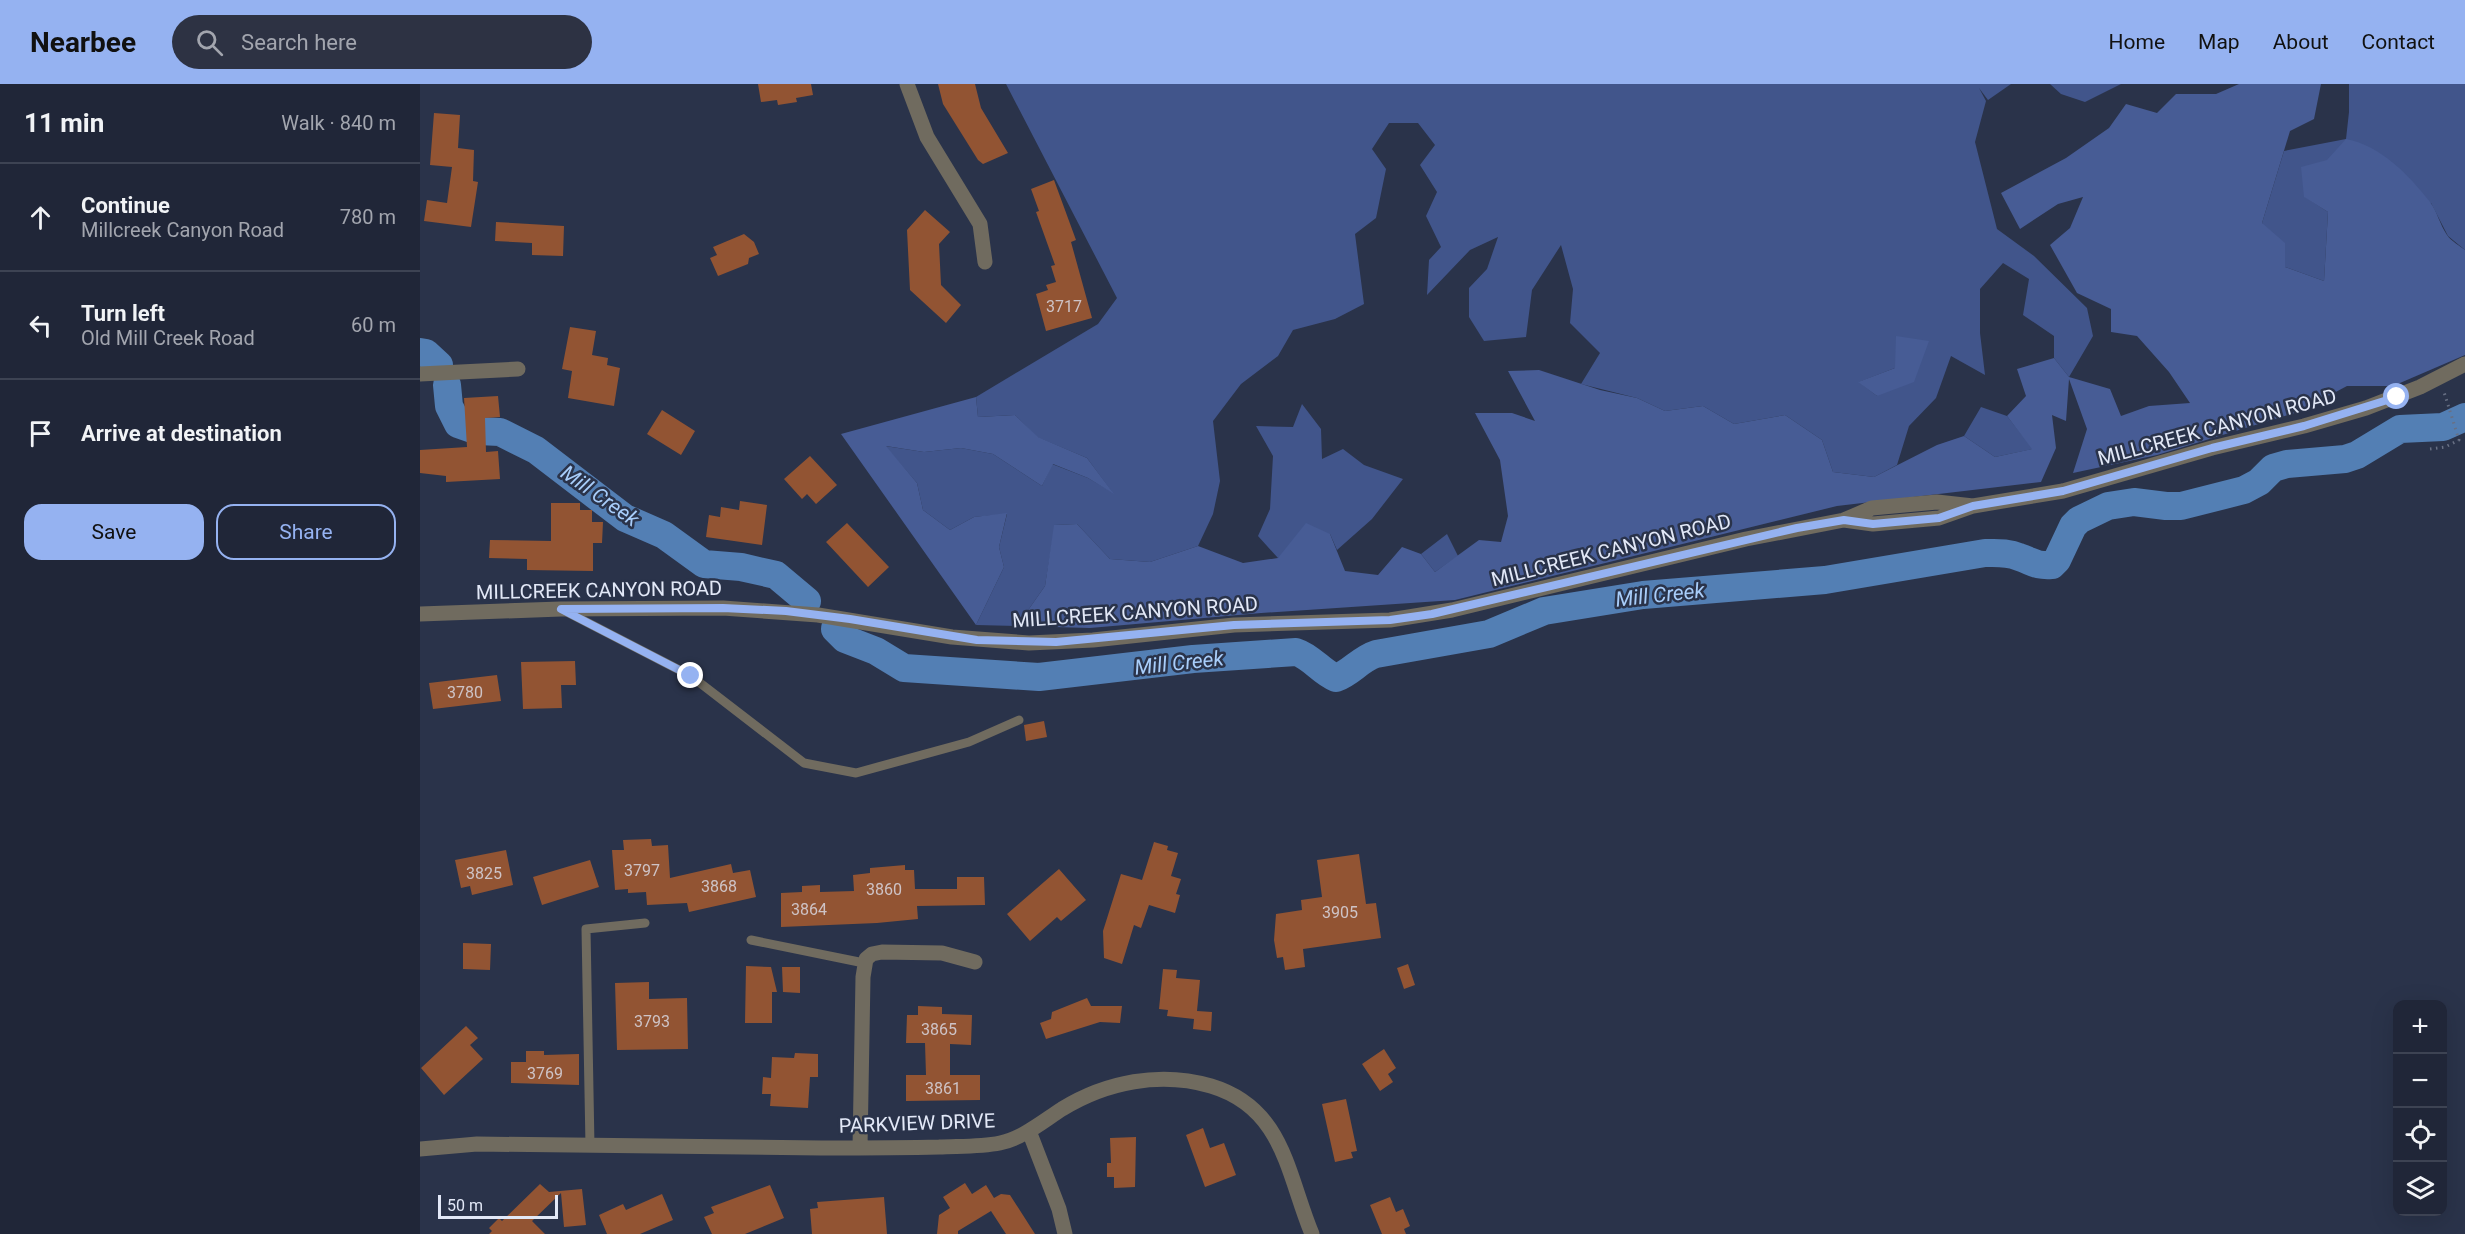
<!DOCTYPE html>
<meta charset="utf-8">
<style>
:root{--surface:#202638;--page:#2d3243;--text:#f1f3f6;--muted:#a2a5ae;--line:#3d4353;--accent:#95b2f1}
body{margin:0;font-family:Roboto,sans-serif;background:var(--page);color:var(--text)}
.controls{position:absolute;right:18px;bottom:18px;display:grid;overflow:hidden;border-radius:12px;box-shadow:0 6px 24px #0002}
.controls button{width:54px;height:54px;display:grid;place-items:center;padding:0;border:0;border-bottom:2px solid var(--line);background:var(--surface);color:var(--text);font:30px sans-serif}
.scale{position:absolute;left:18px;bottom:15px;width:120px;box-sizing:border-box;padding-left:6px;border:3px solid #e2e8f7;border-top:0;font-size:16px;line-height:21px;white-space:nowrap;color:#e2e8f7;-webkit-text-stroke:4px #2a334a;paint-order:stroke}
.stop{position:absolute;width:18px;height:18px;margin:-14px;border:4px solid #95b2f1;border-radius:50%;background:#fff}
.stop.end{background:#95b2f1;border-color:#fff;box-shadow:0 2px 6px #0008}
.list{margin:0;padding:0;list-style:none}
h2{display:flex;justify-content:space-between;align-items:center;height:78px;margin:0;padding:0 24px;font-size:26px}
h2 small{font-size:20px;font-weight:400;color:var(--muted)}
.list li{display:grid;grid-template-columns:39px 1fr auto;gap:18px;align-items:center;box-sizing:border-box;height:108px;padding:0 24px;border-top:2px solid var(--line)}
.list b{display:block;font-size:22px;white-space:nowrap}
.list p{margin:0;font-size:20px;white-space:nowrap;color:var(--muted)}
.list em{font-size:20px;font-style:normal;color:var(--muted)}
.actions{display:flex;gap:12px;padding:18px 24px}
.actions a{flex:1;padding:14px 0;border:2px solid var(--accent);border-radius:18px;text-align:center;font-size:21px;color:var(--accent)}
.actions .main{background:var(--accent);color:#111}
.icon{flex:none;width:33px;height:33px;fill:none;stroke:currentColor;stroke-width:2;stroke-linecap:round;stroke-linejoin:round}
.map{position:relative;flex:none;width:2045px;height:1150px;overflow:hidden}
header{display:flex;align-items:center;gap:36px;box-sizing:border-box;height:84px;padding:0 30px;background:var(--accent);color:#111}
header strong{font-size:28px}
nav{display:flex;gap:33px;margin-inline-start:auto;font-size:21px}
.search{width:420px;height:54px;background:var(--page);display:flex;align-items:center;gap:15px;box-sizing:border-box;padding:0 21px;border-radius:33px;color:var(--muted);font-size:22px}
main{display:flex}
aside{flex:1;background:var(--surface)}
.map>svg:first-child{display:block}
.green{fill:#41558b;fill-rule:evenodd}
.forest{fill:#475c95}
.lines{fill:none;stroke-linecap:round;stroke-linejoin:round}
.river{stroke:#537fb4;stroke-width:28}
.building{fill:#925433}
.path{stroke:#687084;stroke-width:3;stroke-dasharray:1.5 4.5;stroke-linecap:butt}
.service{stroke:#706b5f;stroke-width:9}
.minor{stroke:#706b5f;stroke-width:15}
.tertiary{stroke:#706b5f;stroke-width:15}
.route{stroke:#95b2f1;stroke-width:8}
.labels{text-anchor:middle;stroke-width:5;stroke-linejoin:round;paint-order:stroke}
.number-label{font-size:16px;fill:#cec3c6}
.street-label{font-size:20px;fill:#e2e8f7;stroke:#2a334a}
.water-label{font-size:21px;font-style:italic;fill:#a8cdfa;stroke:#2a334a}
</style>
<header>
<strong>Nearbee</strong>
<div class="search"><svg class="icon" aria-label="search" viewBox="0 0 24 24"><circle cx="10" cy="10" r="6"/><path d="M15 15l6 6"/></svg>Search here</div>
<nav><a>Home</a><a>Map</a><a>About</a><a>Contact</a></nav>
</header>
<main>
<aside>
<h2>11 min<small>Walk · 840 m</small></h2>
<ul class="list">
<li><svg class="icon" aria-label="ahead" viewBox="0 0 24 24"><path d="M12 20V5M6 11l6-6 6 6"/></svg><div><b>Continue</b><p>Millcreek Canyon Road</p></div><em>780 m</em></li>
<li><svg class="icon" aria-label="left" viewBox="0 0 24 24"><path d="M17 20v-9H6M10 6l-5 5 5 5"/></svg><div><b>Turn left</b><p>Old Mill Creek Road</p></div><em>60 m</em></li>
<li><svg class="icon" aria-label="arrive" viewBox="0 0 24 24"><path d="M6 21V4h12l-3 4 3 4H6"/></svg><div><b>Arrive at destination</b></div></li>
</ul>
<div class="actions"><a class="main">Save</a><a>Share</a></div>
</aside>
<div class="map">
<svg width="2045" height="1150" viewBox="0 0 2045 1150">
<rect width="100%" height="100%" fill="#2a334a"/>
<path class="green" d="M586,0H1591L1568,16L1559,4L1566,17L1555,58L1577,145L1614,172L1667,224L1673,252L1649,293L1634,274V252L1603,231L1609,195L1583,179L1560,205V249L1565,291L1531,272L1516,314L1489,342L1477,381L1454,393L1413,388L1402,356L1365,331L1314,340L1283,322L1245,327L1217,314L1161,300L1180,269L1150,239L1153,205L1141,161L1112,206L1106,253L1064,257L1049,233V204L1067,185L1078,153L1050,166L1007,211L1009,176L1021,163L1006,132L1017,108L1000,81L1015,61L998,39H969L952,65L966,85L956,134L935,150L944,220L915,235L873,246L858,272L821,300L793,337L800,397L793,430L778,462L730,478L690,475L657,440L635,441L625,502L597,542L556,541L584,483L579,463L587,430L554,433L530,446L503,426L497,399L465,362L504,368L541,364L573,370L622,402L632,380L668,394L692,408L667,374L617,353L595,331L558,333L556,313L678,240L697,214ZM1475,284L1457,312L1439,298Z
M1630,0H1701L1665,18L1641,10Z
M1929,0H2045V166L2028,152L2011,119L1885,113L1908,128L1904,197L1865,183L1842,139L1864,67L1926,55L1929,28Z
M882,320L901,345L902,375L923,365L944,381L983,395L952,435L917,466L910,450L858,474L838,452L850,425L853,372L836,342L873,343Z
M1561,323L1587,332L1613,365L1575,373L1544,352Z
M1027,450L1038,472L1015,488L1001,470Z"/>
<path class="forest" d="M1819,0H1901L1894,35L1870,47L1842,139L1865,159V183L1904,197L1908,128L1884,113L1881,83L1907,76L1926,55C1961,62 1988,90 2010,118C2017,127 2020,141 2027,151C2031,157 2039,161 2045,166V271L1973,302H1927L1878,328L1737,371L1653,389L1667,345L1649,295L1646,337L1632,331L1636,364L1621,398L1417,422L1035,516L841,529L670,544L597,542L625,502L634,441L657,440L690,475L730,478L778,462L823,479L858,474L886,439L910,450L925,487L958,491L982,463L1001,470L1015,488L1059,456L1081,458L1088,432L1080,376L1055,329H1092L1115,337L1088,287L1119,286L1180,306L1217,314L1245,327L1283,322L1314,340L1365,331L1402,356L1413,388L1454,393L1517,361L1544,352L1575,373L1612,365L1587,332L1606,312L1597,285L1634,274L1649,293L1690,305L1701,332L1729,322L1770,319L1749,288L1717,252L1691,248V225L1657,209L1630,161L1650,144L1663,113L1638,120L1600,145L1581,109L1646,74L1689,44L1706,20L1737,29L1756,10H1796Z
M1476,252L1509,257L1494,298L1457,312L1438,298L1475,284Z
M556,313L558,333L595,331L618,353L667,374L694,410L668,394L633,380L622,402L573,370L541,364L504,368L466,362L497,399L503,426L530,446L554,433L587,429L579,463L584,483L556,541L421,350Z"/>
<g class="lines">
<path class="river" d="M0,268L6,269L19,281
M27,301L29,322L38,340L58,347L80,348L116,366L205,434L244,451L284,480L321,483L356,491L387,517
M415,545L425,555L456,567L484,584L619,593L773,575L876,568C892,573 901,588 916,594C931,589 940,575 956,570L1069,550L1124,527L1223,511L1405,496L1565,469C1577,469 1588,468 1599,473C1614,478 1615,482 1632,481L1637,476L1653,442L1659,436L1688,422L1714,418L1746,422H1761L1824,406L1839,398L1853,384L1867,380L1925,375L1937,371L1980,345L2023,343L2045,333"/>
</g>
<path class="building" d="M338,0H391L393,11L376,14L377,18L358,21L357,16L341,18Z
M518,0H555L561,24L588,69L563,80L558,76L523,20Z
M14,29L40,31L38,64L54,66L53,97L58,98L51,143L4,137L7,116L27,119L32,83L10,81Z
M634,96L656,156L651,158L672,234L626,247L616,210L628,206L626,201L636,198L631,182L635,181L616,128L619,127L611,105Z
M505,126L530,148L519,160L521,201L541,221L526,239L490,206L487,146Z
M76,138L144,142L143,172L112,171V159L75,157Z
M324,150L334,158L339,170L329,174L328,180L298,192L290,174L297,171L293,163Z
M150,243L176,247L172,271L188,274L187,281L200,284L194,322L148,314L152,287L142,285Z
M78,312L80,333L65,334L66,368L78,367L80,395L26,398V392L0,389V366L47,363L44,314Z
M242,326L275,347L261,371L227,350Z
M390,372L417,401L396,420L387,410L382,415L364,395Z
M320,417L347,421L342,461L286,453L289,431L300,433L301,423L319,426Z
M131,419H160V426H172V438H183L182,459H173V487L107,486V475L69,474L70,456L131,457Z
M427,439L469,483L448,503L406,458Z
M155,577L156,601H141L142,624L103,625L101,578Z
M77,591L81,617L13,625L9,599Z
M624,637L627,653L606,657L604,641Z
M231,755L232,762L248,761L250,794L311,780L313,789L330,786L336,813L269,828L267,819L227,821L226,808L208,809V805L195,806L192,766H204L203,756Z
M734,758L748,762L747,766L758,769L751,792L761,795L756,810L760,811L755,829L729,821L721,844L714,841L702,880L684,874L683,847L701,790L722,796Z
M86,766L93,801L52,811L50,802L41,804L35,776Z
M939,770L946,820L956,819L961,854L883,865L885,883L865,886L863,873L857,874L854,856L856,830L882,826L881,816L902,813L897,776Z
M170,776L179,803L122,821L113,793Z
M485,781V786H494L495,805H537V793H564L565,821L497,822L498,835L457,839L361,843V809L382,808V802L400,801V808L434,807L433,791L450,789V784Z
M639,785L666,816L641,837L637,833L610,857L587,830Z
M43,859L71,860L70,886L43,885Z
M988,880L995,901L984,905L977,884Z
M326,882L351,883L357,908H352V939H325Z
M362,883H380V909L363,908Z
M743,885L757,886L756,894L780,896L777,927L792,928L791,947L773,945L774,935L747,932L748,926L739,925Z
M229,898V915L267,914L268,965L197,966L195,899Z
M667,914L671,922H702L700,939L680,938L626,955L620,939L631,935L632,928Z
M498,922L522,923V930L552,931L551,961L530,960V991H560V1016L486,1017V991H506L505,959H486L487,931H498Z
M46,942L58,954L50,961L63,975L24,1011L1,984Z
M964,965L976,984L968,990L973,998L960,1007L942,980Z
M106,967H124V971L159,970V1001L91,999V978H106Z
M375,969L398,970V993H390L388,1024L350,1022L351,1010H342L343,993L351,994L352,973L374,974Z
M926,1015L937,1067L931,1068L933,1074L915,1078L902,1020Z
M783,1044L790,1064L804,1059L816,1091L785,1103L766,1051Z
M716,1053L715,1103L694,1104V1093H687V1079H691L690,1054Z
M545,1099L552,1110L566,1101L574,1114L581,1110L590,1111L615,1150H586L571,1127L538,1147V1150H517L519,1131L530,1124L523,1113Z
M120,1100L129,1108L162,1105L166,1141L144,1143L141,1109L112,1137L125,1150H69L72,1147L69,1144L79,1134L82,1137Z
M350,1101L364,1134L325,1150H292L284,1133L294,1129L291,1123Z
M242,1110L253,1136L220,1150H187L179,1131L203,1120L206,1126Z
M464,1113L467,1150H392L390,1125L398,1124L397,1118Z
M970,1113L976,1128L983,1125L990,1142L984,1145L986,1150H962L950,1121Z"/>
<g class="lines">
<path class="path" d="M2010,365L2025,363L2039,356L2024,308"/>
<path class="service" d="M145,527L271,592L384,679L436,689L549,658L599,636
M331,856L444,879
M170,1062L166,845L225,839"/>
<path class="minor" d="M487,0L507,53L560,140L565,178
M0,290L98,285
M609,1047L639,1125L645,1150
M440,1064L443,893L446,875L452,870L462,868L522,869L555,878
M0,1065L57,1060C171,1062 286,1063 401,1064C440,1064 480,1064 519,1063C539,1062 560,1063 580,1059C603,1054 622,1038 642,1025C686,998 740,987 791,1002C864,1024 867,1090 892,1150"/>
<path class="tertiary" d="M1424,436L1453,440L1519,434L1553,422L1643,407L1792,364L1884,342L1946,324L2000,303L2045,280
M0,530L141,525L303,524L398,531L532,553L609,559L673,556L814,541L970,536L1032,526L1326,455L1424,436L1452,424L1517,418L1553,422"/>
</g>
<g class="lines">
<path class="route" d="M271,592L141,525L303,524L366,527L430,535L557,556L636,558L814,541L970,536L1012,530L1377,444L1424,436L1453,440L1519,434L1553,422L1643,407L1792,364L1884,342L1977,313"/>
</g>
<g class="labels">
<g class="number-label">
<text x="644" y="228">3717</text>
<text x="45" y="614">3780</text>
<text x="222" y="792">3797</text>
<text x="64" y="795">3825</text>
<text x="299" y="808">3868</text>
<text x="464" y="811">3860</text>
<text x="389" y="831">3864</text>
<text x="920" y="834">3905</text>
<text x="232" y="943">3793</text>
<text x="519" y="951">3865</text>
<text x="125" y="995">3769</text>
<text x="523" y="1010">3861</text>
</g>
<g class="street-label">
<text transform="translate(1797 343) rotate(-15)" y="7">MILLCREEK CANYON ROAD</text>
<text transform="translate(1191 466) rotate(-14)" y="7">MILLCREEK CANYON ROAD</text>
<text transform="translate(179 506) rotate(-1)" y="7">MILLCREEK CANYON ROAD</text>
<text transform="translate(715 528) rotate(-4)" y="7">MILLCREEK CANYON ROAD</text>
<text transform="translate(497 1039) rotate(-2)" y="7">PARKVIEW DRIVE</text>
</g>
<g class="water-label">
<text transform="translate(180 412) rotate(35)" y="7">Mill Creek</text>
<text transform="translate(1240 511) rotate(-6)" y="7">Mill Creek</text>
<text transform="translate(759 579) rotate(-6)" y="7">Mill Creek</text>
</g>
</g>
</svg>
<div class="controls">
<button>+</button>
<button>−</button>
<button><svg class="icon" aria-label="locate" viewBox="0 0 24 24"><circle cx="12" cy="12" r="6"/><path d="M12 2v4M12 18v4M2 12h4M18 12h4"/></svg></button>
<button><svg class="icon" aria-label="layers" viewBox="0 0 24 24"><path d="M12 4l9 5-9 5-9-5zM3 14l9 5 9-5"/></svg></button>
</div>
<div class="scale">50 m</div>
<div class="stop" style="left:1977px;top:313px"></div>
<div class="stop end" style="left:271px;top:592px"></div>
</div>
</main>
